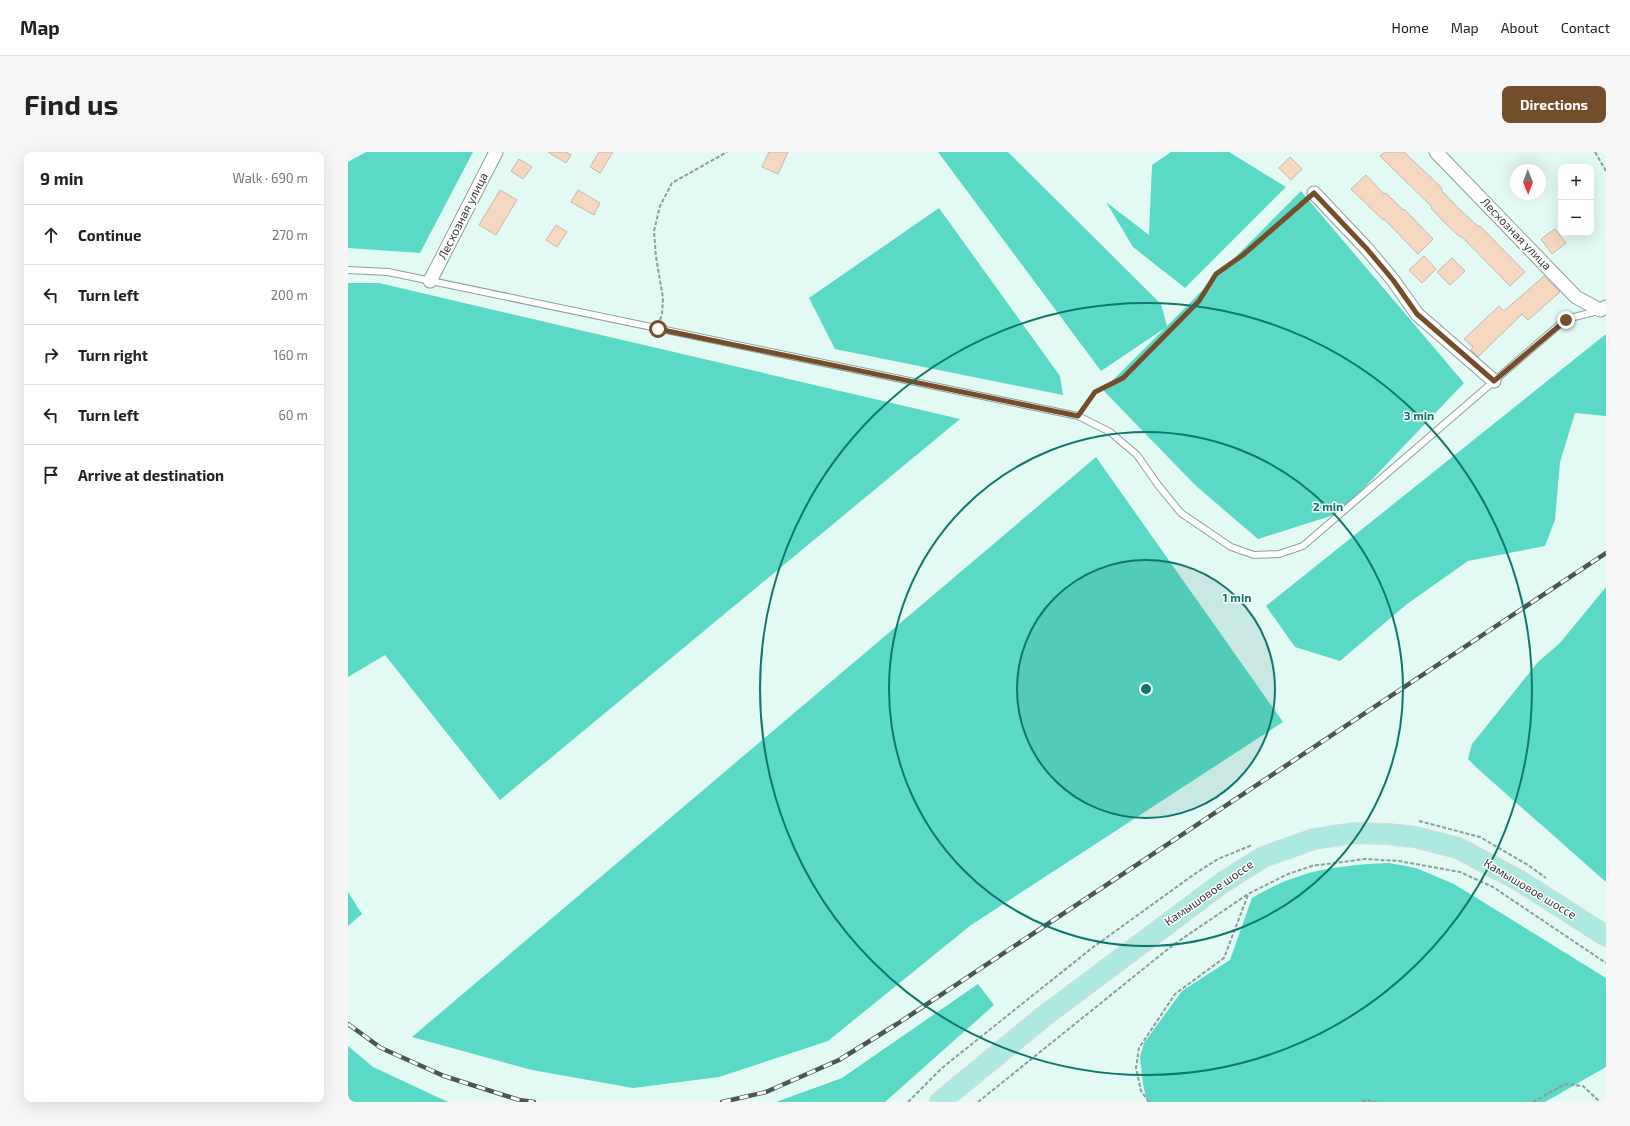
<!DOCTYPE html>
<meta charset="utf-8">
<style>
:root{--surface:#fff;--page:#f6f6f6;--text:#222;--muted:#767676;--line:#e0e0e0;--accent:#744d2b}
body{margin:0;font-family:"Exo 2",sans-serif;background:var(--page);color:var(--text)}
.controls{position:absolute;right:12px;top:12px;display:grid;overflow:hidden;border-radius:8px;box-shadow:0 4px 16px #0002}
.controls button{width:36px;height:36px;display:grid;place-items:center;padding:0;border:0;border-bottom:1px solid var(--line);background:var(--surface);color:var(--text);font:20px sans-serif}
.compass{position:absolute;left:1162px;top:12px;width:36px;height:36px;border-radius:50%;background:var(--surface);box-shadow:0 4px 16px #0002;rotate:179deg}
.stop{position:absolute;width:12px;height:12px;margin:-9px;border:3px solid #744d2b;border-radius:50%;background:#fff}
.stop.end{background:#744d2b;border-color:#fff;box-shadow:0 1px 4px #0008}
.list{margin:0;padding:0;list-style:none}
h2{display:flex;justify-content:space-between;align-items:center;height:52px;margin:0;padding:0 16px;font-size:17px}
h2 small{font-size:13px;font-weight:400;color:var(--muted)}
.list li{display:grid;grid-template-columns:26px 1fr auto;gap:12px;align-items:center;box-sizing:border-box;height:60px;padding:0 16px;border-top:1px solid var(--line)}
.list b{display:block;font-size:15px;white-space:nowrap}
.list em{font-size:13px;font-style:normal;color:var(--muted)}
.icon{flex:none;width:22px;height:22px;fill:none;stroke:currentColor;stroke-width:2;stroke-linecap:round;stroke-linejoin:round}
.map{position:relative;flex:none;width:1258px;height:950px;overflow:hidden;border-radius:8px}
header{display:flex;align-items:center;gap:24px;box-sizing:border-box;height:56px;padding:0 20px;background:var(--surface);border-bottom:1px solid var(--line)}
header strong{font-size:19px}
nav{display:flex;gap:22px;margin-inline-start:auto;font-size:14px}
.intro{display:flex;align-items:center;justify-content:space-between;box-sizing:border-box;height:96px;padding:0 24px}
h1{margin:0;font-size:28px}
.button{padding:10px 18px;border-radius:8px;background:var(--accent);color:#fff;font-size:14px;font-weight:700}
main{display:flex;gap:24px;padding:0 24px}
aside{flex:1;background:var(--surface);border-radius:8px;box-shadow:0 4px 16px #0002}
.map>svg:first-child{display:block}
.forest{fill:#5ad9c6}
.building{fill:#f6d8c0;stroke:#c5b6aa}
.lines{fill:none;stroke-linecap:round;stroke-linejoin:round}
.lane-casing{stroke:#8ca09c;stroke-width:8}
.street-casing{stroke:#8ca09c;stroke-width:15}
.primary-casing{stroke:#d7d9d8;stroke-width:22}
.path{stroke:#8d9d99;stroke-width:2;stroke-dasharray:4 2;stroke-linecap:butt}
.lane{stroke:#fff;stroke-width:6}
.street{stroke:#fff;stroke-width:13}
.primary{stroke:#ace9e0;stroke-width:20}
.rail-casing{stroke:#4b5653;stroke-width:4.5}
.rail{stroke:#fff;stroke-width:3;stroke-dasharray:9;stroke-linecap:butt}
.route{stroke:#744d2b;stroke-width:5}
.ring{fill:none;stroke:#0f766e;stroke-width:2}
.labels{text-anchor:middle;stroke-width:3;stroke-linejoin:round;paint-order:stroke}
.street-label{font-size:12px;fill:#363f3d;stroke:#fff}
.centre{fill:#0f766e;stroke:#fff;stroke-width:2}
.ring-label{font-size:12px;text-anchor:middle;font-weight:bold;fill:#0f766e;stroke:#fff;stroke-width:3;stroke-linejoin:round;paint-order:stroke}
</style>
<header>
<strong>Map</strong>
<nav><a>Home</a><a>Map</a><a>About</a><a>Contact</a></nav>
</header>
<div class="intro"><h1>Find us</h1><a class="button">Directions</a></div>
<main>
<aside>
<h2>9 min<small>Walk · 690 m</small></h2>
<ul class="list">
<li><svg class="icon" aria-label="ahead" viewBox="0 0 24 24"><path d="M12 20V5M6 11l6-6 6 6"/></svg><div><b>Continue</b></div><em>270 m</em></li>
<li><svg class="icon" aria-label="left" viewBox="0 0 24 24"><path d="M17 20v-9H6M10 6l-5 5 5 5"/></svg><div><b>Turn left</b></div><em>200 m</em></li>
<li><svg class="icon" aria-label="right" viewBox="0 0 24 24"><path d="M7 20v-9h11M14 6l5 5-5 5"/></svg><div><b>Turn right</b></div><em>160 m</em></li>
<li><svg class="icon" aria-label="left" viewBox="0 0 24 24"><path d="M17 20v-9H6M10 6l-5 5 5 5"/></svg><div><b>Turn left</b></div><em>60 m</em></li>
<li><svg class="icon" aria-label="arrive" viewBox="0 0 24 24"><path d="M6 21V4h12l-3 4 3 4H6"/></svg><div><b>Arrive at destination</b></div></li>
</ul>
</aside>
<div class="map">
<svg width="1258" height="950" viewBox="0 0 1258 950">
<rect width="100%" height="100%" fill="#e3f9f4"/>
<path class="forest" d="M18,0H125L72,101L0,96V10Z
M590,0H660L813,152L819,174L953,39L1116,231L992,361L910,387L847,333L755,238L817,176L753,219Z
M823,0H881L938,35L837,136L785,95L758,50L801,83L804,13Z
M591,56L712,224L715,243L487,197L461,146Z
M0,131H31L612,267L152,648L37,503L0,525Z
M1258,182V264L1227,261L1212,310L1207,368L1197,394L1120,409L1059,452L992,509L947,495L918,454Z
M748,305L935,570L623,773L480,889L371,925L285,936L184,918L64,885Z
M1258,435V730L1130,617L1120,607L1124,592L1190,510L1212,491Z
M1041,711L1068,716L1106,732L1258,826V915L1197,950H799L795,932L792,905L796,891L834,839L882,808L904,746C918,738 933,730 949,725C975,715 1013,712 1041,711Z
M0,740L14,762L0,774Z
M630,832L646,853L537,950H428L494,926Z
M0,894L25,915L100,950H0Z"/>
<path class="building" d="M200,0H218L223,3L218,11Z
M251,0H265L252,21L242,15Z
M421,0H440L430,22L414,15Z
M1037,0H1056L1094,36L1093,38L1113,59L1131,75L1132,74L1177,120L1162,134L1113,84L1112,85L1095,69L1083,56L1084,55L1032,4Z
M942,5L954,17L943,28L931,16Z
M171,7L184,15L175,27L163,19Z
M1018,23L1036,42L1038,41L1055,58L1056,57L1085,87L1070,102L1036,67L1035,68L1003,37Z
M152,38L169,48L148,83L131,73Z
M230,38L252,51L246,63L223,50Z
M208,73L219,80L209,95L198,88Z
M1207,77L1218,91L1204,102L1193,87Z
M1076,104L1088,117L1074,131L1061,118Z
M1104,106L1117,119L1102,133L1089,120Z
M1196,124L1212,140L1180,168L1174,162L1130,205L1123,198L1125,195L1116,187L1151,154L1156,159Z"/>
<g class="lines">
<g class="lane-casing">
<path id="lane" d="M0,118L40,120L730,264L762,280L789,303L810,333L833,361L883,395L906,403L931,402L955,394L1218,167L1250,159"/>
</g>
<g class="street-casing">
<path id="street" d="M1088,0L1228,145L1252,158L1258,155
M966,41L1019,97L1045,128L1069,162L1146,229
M82,129L148,0"/>
</g>
<g class="primary-casing">
<path id="primary" d="M592,950L695,865L874,731L915,705L966,687L1005,681L1039,682L1067,685L1110,696L1172,729L1258,784"/>
</g>
<path class="path" d="M1247,0L1258,19
M312,168L314,162L315,146L308,105L306,79L312,54L324,31L379,0
M734,258L747,240L775,226L851,149L867,122L895,103L957,49
M1071,669L1132,685L1180,713L1198,726
M560,950L594,916L744,796L848,721L870,707L904,693
M630,950L825,793L900,742L940,722L964,714L1017,707L1051,709L1112,720L1145,735L1258,811
M801,950L793,939L788,916L791,896L827,842L876,806L900,743
M1014,950L1018,948L1029,950
M1185,950L1217,932L1235,934L1252,950"/>
<use href="#lane" class="lane"/>
<use href="#street" class="street"/>
<use href="#primary" class="primary"/>
<g class="rail-casing">
<path id="rail" d="M0,872L33,896L96,924L171,948L186,950
M374,950L418,940L491,908L549,872L1258,401"/>
</g>
<use href="#rail" class="rail"/>
</g>
<g class="lines">
<path class="route" d="M310,177L730,264L747,240L775,226L851,149L868,122L895,103L966,41L1019,97L1045,128L1069,162L1146,229L1218,168"/>
</g>
<circle cx="798" cy="537" r="129" fill="#0f766e" fill-opacity=".12"/>
<g class="ring">
<circle cx="798" cy="537" r="129"/>
<circle cx="798" cy="537" r="257"/>
<circle cx="798" cy="537" r="386"/>
</g>
<g class="labels">
<g class="street-label">
<text transform="translate(115 64) rotate(-63)" y="4">Лесхозная улица</text>
<text transform="translate(1168 82) rotate(46)" y="4">Лесхозная улица</text>
<text transform="translate(1182 737) rotate(31)" y="4">Камышовое шоссе</text>
<text transform="translate(861 741) rotate(-35)" y="4">Камышовое шоссе</text>
</g>
</g>
<circle cx="798" cy="537" r="6" class="centre"/>
<g class="ring-label">
<text x="1071" y="268">3 min</text>
<text x="980" y="359">2 min</text>
<text x="889" y="450">1 min</text>
</g>
</svg>
<div class="controls">
<button>+</button>
<button>−</button>
</div>
<svg class="compass" viewBox="-18 -18 36 36"><path d="M0-13l5 13h-10z" fill="#e53935"/><path d="M0 13l5-13h-10z" fill="#767676"/></svg>
<div class="stop" style="left:310px;top:177px"></div>
<div class="stop end" style="left:1218px;top:168px"></div>
</div>
</main>
